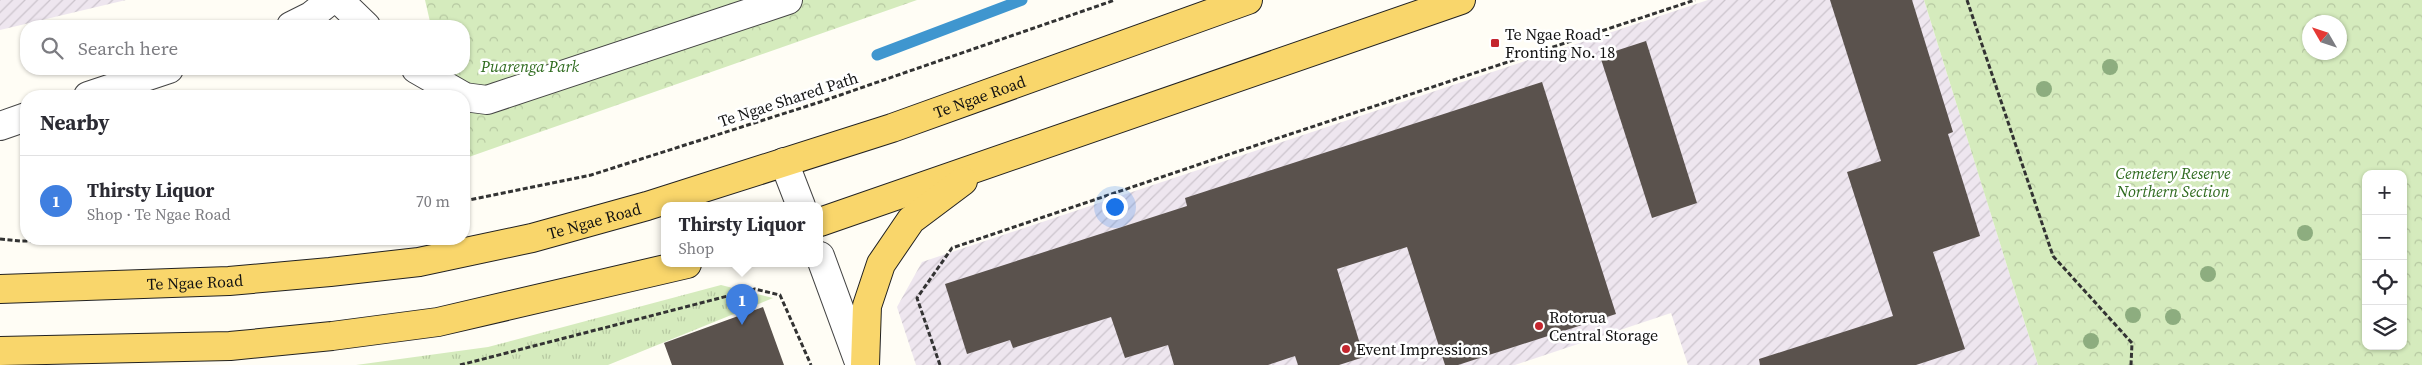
<!DOCTYPE html>
<meta charset="utf-8">
<style>
:root{--surface:#fff;--page:#f2f2f3;--text:#2b2b33;--muted:#7c7c81;--line:#e1e1e2;--accent:#c4262e}
body{margin:0;font-family:"Source Serif 4",serif;background:var(--page);color:var(--text)}
.controls{position:absolute;right:15px;bottom:15px;display:grid;overflow:hidden;border-radius:10px;box-shadow:0 1px 4px #0004}
.controls button{width:45px;height:45px;display:grid;place-items:center;padding:0;border:0;border-bottom:1px solid var(--line);background:var(--surface);color:var(--text);font:25px sans-serif}
.compass{position:absolute;left:2302px;top:15px;width:45px;height:45px;border-radius:50%;background:var(--surface);box-shadow:0 1px 4px #0004;rotate:309deg}
.you{position:absolute;left:1114px;top:206px;width:18px;height:18px;margin:-12px;border:4px solid #fff;border-radius:50%;background:#1a73e8;box-shadow:0 0 0 8px #1a73e833}
.badge{display:grid;place-items:center;width:32px;height:32px;border-radius:50%;background:var(--accent);color:#fff;font-size:16px;font-weight:700}
.pin{position:absolute;translate:-50% -41px;filter:drop-shadow(0 1px 2px #0008)}
.pin::after{content:'';position:absolute;top:26px;width:18px;height:15px;background:inherit;clip-path:polygon(0 0,100% 0,50% 100%)}
.popup{position:absolute;left:661px;top:202px;width:162px;height:65px;box-sizing:border-box;display:grid;place-content:center;border-radius:10px;background:var(--surface);filter:drop-shadow(0 1px 4px #0005);font-size:16px;white-space:nowrap;color:var(--muted)}
.popup b{font-size:19px;color:var(--text)}
.popup::after{content:'';position:absolute;left:50%;top:100%;margin-left:-10px;border:10px solid transparent;border-top-color:var(--surface)}
.list{margin:0;padding:0;list-style:none}
h2{display:flex;justify-content:space-between;align-items:center;height:65px;margin:0;padding:0 20px;font-size:21px}
h2 small{font-size:16px;font-weight:400;color:var(--muted)}
.list li{display:grid;grid-template-columns:32px 1fr auto;gap:15px;align-items:center;box-sizing:border-box;height:90px;padding:0 20px;border-top:1px solid var(--line)}
.list b{display:block;font-size:19px;white-space:nowrap}
.list p{margin:0;font-size:16px;white-space:nowrap;color:var(--muted)}
.list em{font-size:16px;font-style:normal;color:var(--muted)}
.icon{flex:none;width:28px;height:28px;fill:none;stroke:currentColor;stroke-width:2;stroke-linecap:round;stroke-linejoin:round}
.map{position:relative;flex:none;width:2422px;height:365px;overflow:hidden}
.search{position:absolute;background:var(--surface);box-shadow:0 1px 4px #0004;left:20px;top:20px;width:450px;height:55px;display:flex;align-items:center;gap:12px;box-sizing:border-box;padding:0 18px;border-radius:20px;color:var(--muted);font-size:19px}
.panel{position:absolute;background:var(--surface);box-shadow:0 1px 4px #0004;left:20px;top:90px;width:450px;height:155px;border-radius:20px}
.map>svg:first-child{display:block}
.industrial{fill:url(#industrial-furrows)}
.grass{fill:url(#grass-tufts)}
.park{fill:url(#park-crowns);fill-rule:evenodd}
.lines{fill:none;stroke-linecap:round;stroke-linejoin:round}
.stream{stroke:#3f96cf;stroke-width:11}
.building{fill:#5a524d}
.minor-casing{stroke:#444;stroke-width:30}
.major-casing{stroke:#222;stroke-width:30}
.path{stroke:#333;stroke-width:3;stroke-dasharray:5 2.5;stroke-linecap:butt}
.minor{stroke:#fff;stroke-width:28}
.major{stroke:#f9d66b;stroke-width:28}
.tree{fill:#8dad7f}
.poi-dot{fill:#c4262e;stroke:#fff;stroke-width:2}
.labels{text-anchor:middle;stroke-width:5;stroke-linejoin:round;paint-order:stroke}
.poi-label{font-size:16px;fill:#111;stroke:#fff;text-anchor:start}
.park-label{font-size:16px;font-style:italic;fill:#2f6b1f;stroke:#fff}
.street-label{font-size:16px;fill:#111;stroke:#fff}
</style>
<div class="map">
<svg width="2422" height="365" viewBox="0 0 2422 365">
<defs>
<pattern id="industrial-furrows" width="10" height="10" patternUnits="userSpaceOnUse" patternTransform="scale(1.25)"><rect width="10" height="10" fill="#eee6ef"/><path d="M-1 1l2-2M0 10L10 0M9 11l2-2" fill="none" stroke="#cbc4cc"/></pattern>
<pattern id="grass-tufts" width="24" height="20" patternUnits="userSpaceOnUse" patternTransform="scale(1.25)"><rect width="24" height="20" fill="#d5ebbd"/><path d="M3 7l-1-3M5 7V3M7 7l1-3M15 17l-1-3M17 17v-4M19 17l1-3" fill="none" stroke="#b6c8a1"/></pattern>
<pattern id="park-crowns" width="20" height="18" patternUnits="userSpaceOnUse" patternTransform="scale(1.25)"><rect width="20" height="18" fill="#d5ebbd"/><path d="M2 6a3 3 0 1 1 6 0M12 15a3 3 0 1 1 6 0" fill="none" stroke="#b6c8a1"/></pattern>
</defs>
<rect width="100%" height="100%" fill="#fffdf5"/>
<path class="industrial" d="M0,0H126L0,30Z
M1708,0H1924L2038,365H1688L1671,313L1515,365H916L897,307L922,262Z"/>
<path class="grass" d="M721,285L773,298L608,365H356L488,347Z"/>
<path class="park" d="M425,0H917L466,158L464,150V96L443,69H464V26H431Z
M1924,0H2422V365H2038ZM2310,22H2340V52H2310ZM2366,174H2403V346H2366Z"/>
<g class="lines">
<path class="stream" d="M877,55L1022,0"/>
</g>
<path class="building" d="M1830,0H1912L1953,132L1948,134L1980,236L1933,252L1965,349L1916,365H1760L1759,359L1893,316L1847,172L1881,161Z
M1646,41L1697,203L1652,218L1600,56Z
M1542,82L1616,314L1458,365H1445L1407,247L1337,269L1364,357L1339,365H1298L1295,356L1268,365H1174L1168,345L1125,358L1111,317L1013,348L1010,340L967,354L945,284L1187,206L1185,198Z
M763,307L784,365H672L664,343Z"/>
<g class="lines">
<g class="minor-casing">
<path id="minor" d="M339,0L366,26
M291,26L311,16L331,0
M416,69L463,96
M88,96L169,69
M464,97L487,100L788,0
M0,126L26,117
M784,162L801,206
M820,256L860,365"/>
</g>
<g class="major-casing">
<g id="major">
<path d="M820,222L1461,0"/>
<path id="s1" d="M0,289L229,281L330,272L419,262L532,238L647,206L892,128L1248,0"/>
<path d="M0,351L230,346L332,336L438,322L687,264"/>
<path d="M865,365L867,306L881,264L911,220L963,181"/>
</g>
</g>
<path class="path" d="M1967,0L2053,256L2132,343L2131,365
M464,201L591,175L820,102L1115,0
M0,239L21,241L178,239
M460,365L755,289L780,295L811,365
M940,365L917,298L952,248L1215,159L1695,0"/>
<use href="#minor" class="minor"/>
<use href="#major" class="major"/>
</g>
<g class="tree">
<circle cx="2110" cy="67" r="8"/>
<circle cx="2044" cy="89" r="8"/>
<circle cx="2305" cy="233" r="8"/>
<circle cx="2208" cy="274" r="8"/>
<circle cx="2133" cy="315" r="8"/>
<circle cx="2173" cy="317" r="8"/>
<circle cx="2091" cy="341" r="8"/>
</g>
<g class="poi-dot">
<rect x="1490" y="38" width="10" height="10" rx="2.5"/>
<circle cx="1539" cy="326" r="5"/>
<circle cx="1346" cy="349" r="5"/>
</g>
<g class="labels">
<g class="poi-label">
<text x="1505" y="40">Te Ngae Road -<tspan x="1505" dy="18">Fronting No. 18</tspan></text>
<text x="1549" y="323">Rotorua<tspan x="1549" dy="18">Central Storage</tspan></text>
<text x="1356" y="355">Event Impressions</text>
</g>
<g class="park-label">
<text x="530" y="72">Puarenga Park</text>
<text x="2173" y="179">Cemetery Reserve<tspan x="2173" dy="18">Northern Section</tspan></text>
</g>
<g class="street-label">
<text dy="6" stroke="none"><textPath href="#s1" startOffset="1005">Te Ngae Road</textPath></text>
<text transform="translate(788 99) rotate(-18)" y="6">Te Ngae Shared Path</text>
<text dy="6" stroke="none"><textPath href="#s1" startOffset="600">Te Ngae Road</textPath></text>
<text dy="6" stroke="none"><textPath href="#s1" startOffset="195">Te Ngae Road</textPath></text>
</g>
</g>
</svg>
<div class="controls">
<button>+</button>
<button>−</button>
<button><svg class="icon" aria-label="locate" viewBox="0 0 24 24"><circle cx="12" cy="12" r="6"/><path d="M12 2v4M12 18v4M2 12h4M18 12h4"/></svg></button>
<button><svg class="icon" aria-label="layers" viewBox="0 0 24 24"><path d="M12 4l9 5-9 5-9-5zM3 14l9 5 9-5"/></svg></button>
</div>
<svg class="compass" viewBox="-18 -18 36 36"><path d="M0-13l5 13h-10z" fill="#e53935"/><path d="M0 13l5-13h-10z" fill="#7c7c81"/></svg>
<div class="you"></div>
<div class="pin badge" style="left:742px;top:325px;background:#3f7fe0">1</div>
<div class="popup"><b>Thirsty Liquor</b>Shop</div>
<div class="search"><svg class="icon" aria-label="search" viewBox="0 0 24 24"><circle cx="10" cy="10" r="6"/><path d="M15 15l6 6"/></svg>Search here</div>
<section class="panel">
<h2>Nearby<small></small></h2>
<ul class="list">
<li><span class="badge" style="background:#3f7fe0">1</span><div><b>Thirsty Liquor</b><p>Shop · Te Ngae Road</p></div><em>70 m</em></li>
</ul>
</section>
</div>
